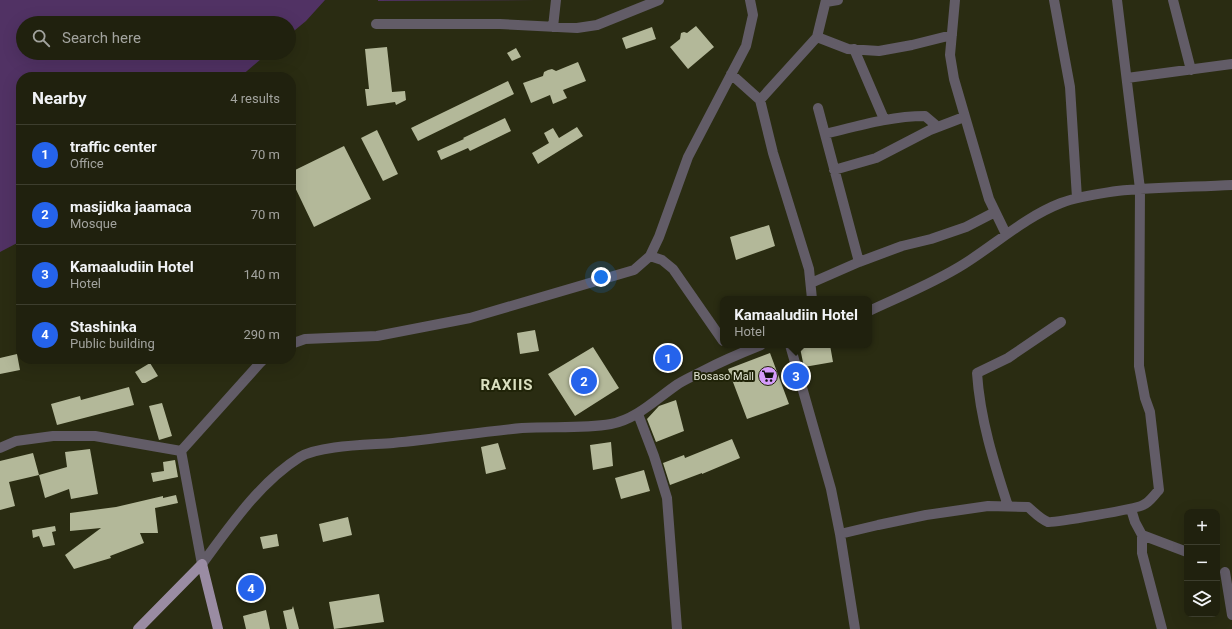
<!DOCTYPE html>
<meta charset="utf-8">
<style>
:root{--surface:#20210e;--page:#282917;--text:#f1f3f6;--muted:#a2a39e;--line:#3d3e2e;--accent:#2563eb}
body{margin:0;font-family:Roboto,sans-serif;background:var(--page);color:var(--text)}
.controls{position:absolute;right:12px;bottom:12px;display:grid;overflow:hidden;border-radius:8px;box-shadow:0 4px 16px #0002}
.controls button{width:36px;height:36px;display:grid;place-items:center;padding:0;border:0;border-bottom:1px solid var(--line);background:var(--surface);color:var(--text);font:20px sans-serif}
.you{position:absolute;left:601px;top:277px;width:14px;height:14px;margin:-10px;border:3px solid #fff;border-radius:50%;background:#1a73e8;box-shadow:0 0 0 6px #1a73e833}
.badge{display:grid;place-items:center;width:26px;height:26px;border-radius:50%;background:var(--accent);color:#fff;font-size:13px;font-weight:700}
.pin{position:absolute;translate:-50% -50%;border:2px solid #fff;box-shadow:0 1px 4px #0006}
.popup{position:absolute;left:720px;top:296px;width:152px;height:52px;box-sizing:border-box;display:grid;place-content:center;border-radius:8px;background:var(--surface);filter:drop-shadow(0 1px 3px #0005);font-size:13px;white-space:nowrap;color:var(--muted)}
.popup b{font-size:15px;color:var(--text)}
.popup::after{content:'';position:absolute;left:50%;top:100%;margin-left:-8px;border:8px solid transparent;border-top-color:var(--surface)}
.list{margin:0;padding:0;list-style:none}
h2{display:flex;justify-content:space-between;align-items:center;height:52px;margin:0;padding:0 16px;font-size:17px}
h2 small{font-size:13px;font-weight:400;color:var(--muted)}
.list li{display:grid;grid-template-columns:26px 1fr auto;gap:12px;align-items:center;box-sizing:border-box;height:60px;padding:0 16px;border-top:1px solid var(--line)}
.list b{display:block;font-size:15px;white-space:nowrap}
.list p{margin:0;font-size:13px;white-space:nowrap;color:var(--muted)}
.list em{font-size:13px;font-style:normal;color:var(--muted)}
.icon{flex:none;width:22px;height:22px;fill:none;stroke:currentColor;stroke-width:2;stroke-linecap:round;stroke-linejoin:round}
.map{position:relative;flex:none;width:1232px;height:629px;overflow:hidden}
.search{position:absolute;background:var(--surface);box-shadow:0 4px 16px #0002;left:16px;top:16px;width:280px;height:44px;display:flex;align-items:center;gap:10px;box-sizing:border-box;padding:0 14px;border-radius:22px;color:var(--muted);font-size:15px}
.panel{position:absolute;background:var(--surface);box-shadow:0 4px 16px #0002;left:16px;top:72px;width:280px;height:292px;border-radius:16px}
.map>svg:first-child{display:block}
.water{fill:#513264}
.building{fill:#b3b899}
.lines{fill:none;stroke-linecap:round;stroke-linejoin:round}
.minor{stroke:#625c67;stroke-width:10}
.major{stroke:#9a8ca3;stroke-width:10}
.labels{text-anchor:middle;stroke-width:4;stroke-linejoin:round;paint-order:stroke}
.poi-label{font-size:11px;fill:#e3e6d5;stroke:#202308;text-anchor:end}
.district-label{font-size:15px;font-weight:bold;letter-spacing:1px;fill:#dbe0c0;stroke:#202308}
</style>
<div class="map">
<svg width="1232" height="629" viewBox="0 0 1232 629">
<rect width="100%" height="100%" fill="#2a2c12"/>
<path class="water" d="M0,0H325L306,21L289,35V23H23V53H268L240,77H21V241L0,252Z
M378,0H536L378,1Z"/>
<path class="building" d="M696,26L714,47L688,69L670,47L680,39L681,33L684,32L687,33Z
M652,27L656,39L626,49L622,38Z
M387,47L392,92L405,91L406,100L396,105L395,102L367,106L365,89H369L365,49Z
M516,48L521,57L512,61L507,53Z
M578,62L586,81L563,90L567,98L553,104L550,95L531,103L523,83L543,76L544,72L548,70L552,69L556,71Z
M508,81L514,94L418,141L411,128Z
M505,118L511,131L470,151L468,148L441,160L437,151L464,139L463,138Z
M577,127L583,136L538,164L532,153L549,143L544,133L553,128L559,138Z
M377,130L398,174L383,181L361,138Z
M344,146L371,199L314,227L291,179V172Z
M769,225L775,246L736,260L730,237Z
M535,330L539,351L520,354L517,333Z
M815,345H830L833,362L804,367L800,348Z
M593,347L619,388L575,416L548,374Z
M770,353L789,404L747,419L728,369Z
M17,354L20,370L0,374V358Z
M150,363L158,376L145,383H142L135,372Z
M129,387L134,405L57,425L51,404L80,396L81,400Z
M676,400L684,431L656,442L647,419L659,406Z
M162,403L172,436L159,440L149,406Z
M732,439L740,458L702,474V473L670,485L663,463L684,455L685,458Z
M611,442L613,466L593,470L590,445Z
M498,443L506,469L486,474L481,447Z
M90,449L98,494L71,499L69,489L45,498L39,475L67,467L65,452Z
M33,453L39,475L9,482L15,506L0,510V461Z
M175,460L178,477L153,482L151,473L164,471L163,462Z
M644,470L650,491L621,499L615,478Z
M176,495L178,503L155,508L158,533H140L144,543L110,556L111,558L74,569L65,555L101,528L70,531V513L116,507L163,496V498Z
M348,517L352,535L323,542L319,524Z
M55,526L56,531L52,532L55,545L43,547L39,536L33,538L32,530Z
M277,534L279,546L263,549L260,537Z
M379,594L384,622L334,629L329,602Z
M293,606L299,629H287L283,611L292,609Z
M266,610L270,629H246L243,616Z"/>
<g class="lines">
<path class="minor" d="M955,0L950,55L954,79L989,199L1006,234
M1054,0L1070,87L1077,198
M1173,0L1191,70
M826,2L838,0
M376,24H500L577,28L597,25L659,0
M553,27L556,0
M817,37L848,49L879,51L912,45L952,35
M854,49L884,119
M731,74L760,100L773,153L809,269L812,299
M1127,78L1232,64
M760,100L817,37L826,0
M818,108L859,262
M825,134C858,126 891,116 925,116L938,127
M834,170L876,158L930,130L964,117
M650,256L662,260L673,269L723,341
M811,283L859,262L902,246L931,239L966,227L995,212
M869,311C901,296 934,283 964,264C996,244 1025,217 1061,203C1079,196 1098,194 1117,191C1155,187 1194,187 1232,185
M291,344L305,339L377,336L470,318L634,270L650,256L659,237L688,157L746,46L753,15L750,0
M790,345L831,489L840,534L855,629
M638,414L654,456L667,498L677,629
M0,448L16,441L53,436H95L181,451
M181,451L260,363L264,359
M181,451L202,564
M1008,506C994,463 980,419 977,373L1008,358L1061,322
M1131,509L1135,522L1142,535L1187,552
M840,534L878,525L926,515L988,506L1028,507C1034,512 1040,519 1048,522C1053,523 1136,509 1143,505C1149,503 1154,495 1159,490L1150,412L1145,398L1139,366L1140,189L1117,0
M1142,535V553L1162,629
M202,564C230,526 260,482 300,457C320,445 369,445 393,443C437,439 479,432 522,428C552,426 582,429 611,424C637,419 656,399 678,384C686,379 695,375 703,371C722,361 741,353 761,345
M1225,572L1232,615"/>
<path class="major" d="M202,564L218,629
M138,629L202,564"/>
</g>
<defs>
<g id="supermarket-disc" transform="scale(1)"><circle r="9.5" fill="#d59bfb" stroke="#202308"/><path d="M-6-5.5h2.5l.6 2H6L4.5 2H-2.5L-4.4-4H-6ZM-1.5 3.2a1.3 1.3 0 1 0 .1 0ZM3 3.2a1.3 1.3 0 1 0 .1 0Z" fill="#111"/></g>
</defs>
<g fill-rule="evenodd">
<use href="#supermarket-disc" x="768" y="376"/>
</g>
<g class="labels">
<g class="poi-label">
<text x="754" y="380">Bosaso Mall</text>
</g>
<g class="district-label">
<text x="507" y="390">RAXIIS</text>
</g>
</g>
</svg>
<div class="controls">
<button>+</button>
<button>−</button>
<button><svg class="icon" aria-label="layers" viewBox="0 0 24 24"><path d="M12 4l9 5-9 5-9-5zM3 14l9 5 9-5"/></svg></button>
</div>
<div class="you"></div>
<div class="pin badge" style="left:668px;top:358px">1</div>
<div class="pin badge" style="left:584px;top:381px">2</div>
<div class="pin badge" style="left:796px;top:376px">3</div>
<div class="popup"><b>Kamaaludiin Hotel</b>Hotel</div>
<div class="pin badge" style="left:251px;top:588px">4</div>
<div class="search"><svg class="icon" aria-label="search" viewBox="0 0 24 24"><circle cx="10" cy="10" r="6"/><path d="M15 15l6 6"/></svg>Search here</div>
<section class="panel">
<h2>Nearby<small>4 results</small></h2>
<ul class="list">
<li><span class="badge">1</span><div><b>traffic center</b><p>Office</p></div><em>70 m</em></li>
<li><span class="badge">2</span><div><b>masjidka jaamaca</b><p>Mosque</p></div><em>70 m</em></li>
<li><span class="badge">3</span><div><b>Kamaaludiin Hotel</b><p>Hotel</p></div><em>140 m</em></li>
<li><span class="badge">4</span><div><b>Stashinka</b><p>Public building</p></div><em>290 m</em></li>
</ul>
</section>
</div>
